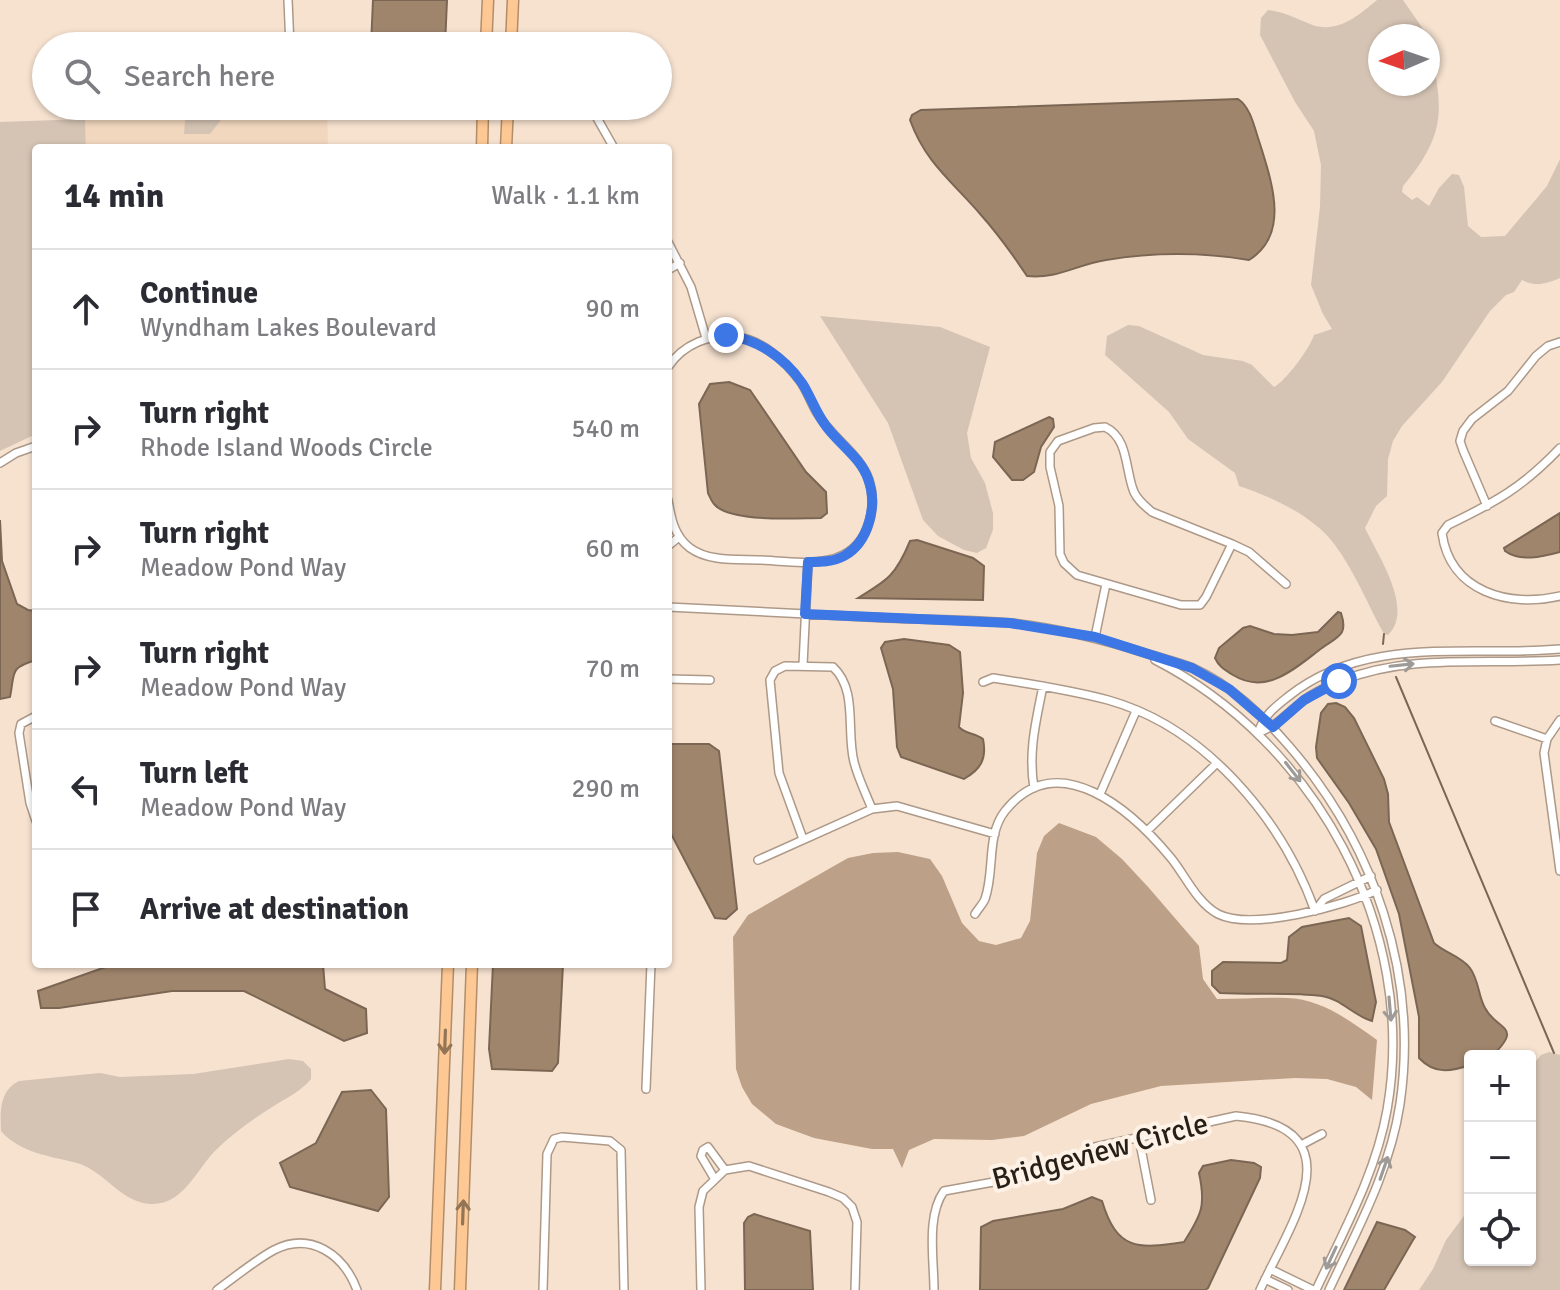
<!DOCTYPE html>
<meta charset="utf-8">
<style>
:root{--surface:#fff;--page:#f7f7f7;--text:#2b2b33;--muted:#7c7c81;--line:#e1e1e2}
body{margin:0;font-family:Signika,sans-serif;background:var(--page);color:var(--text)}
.controls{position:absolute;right:24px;bottom:24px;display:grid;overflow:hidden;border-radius:8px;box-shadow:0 2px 6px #0004}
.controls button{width:72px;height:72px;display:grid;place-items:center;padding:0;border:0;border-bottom:2px solid var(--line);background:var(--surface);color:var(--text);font:40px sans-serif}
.compass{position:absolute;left:1368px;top:24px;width:72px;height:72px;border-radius:50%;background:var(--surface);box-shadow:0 2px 6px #0004;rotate:268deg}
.stop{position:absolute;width:24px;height:24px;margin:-18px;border:6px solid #3d76e5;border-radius:50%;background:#fff}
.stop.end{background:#3d76e5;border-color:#fff;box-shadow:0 2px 8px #0008}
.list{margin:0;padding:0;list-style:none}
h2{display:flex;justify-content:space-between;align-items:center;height:104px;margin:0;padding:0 32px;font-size:34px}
h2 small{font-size:26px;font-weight:400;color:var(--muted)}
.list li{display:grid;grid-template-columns:52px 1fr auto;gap:24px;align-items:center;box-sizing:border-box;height:120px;padding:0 32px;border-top:2px solid var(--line)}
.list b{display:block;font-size:30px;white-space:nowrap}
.list p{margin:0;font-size:26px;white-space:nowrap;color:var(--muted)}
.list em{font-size:26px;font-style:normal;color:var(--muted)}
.icon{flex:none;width:44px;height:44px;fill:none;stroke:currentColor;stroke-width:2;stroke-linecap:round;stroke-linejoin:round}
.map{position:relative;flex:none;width:1560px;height:1290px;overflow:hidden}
.search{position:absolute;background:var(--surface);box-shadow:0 2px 6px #0004;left:32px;top:32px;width:640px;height:88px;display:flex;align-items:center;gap:20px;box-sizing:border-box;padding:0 28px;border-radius:44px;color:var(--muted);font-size:30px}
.panel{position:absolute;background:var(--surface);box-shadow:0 2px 6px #0004;left:32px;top:144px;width:640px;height:824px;border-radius:8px}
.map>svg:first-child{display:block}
.built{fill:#f1d7be}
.green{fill:#d5c4b4}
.forest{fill:#bca087}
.water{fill:#a0856d;stroke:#7b6654;stroke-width:2}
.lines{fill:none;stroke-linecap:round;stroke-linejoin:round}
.stream{stroke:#7b6654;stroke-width:2}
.minor-casing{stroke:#ad9988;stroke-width:10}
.highway-casing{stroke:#b28d69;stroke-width:13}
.minor{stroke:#fff;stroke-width:7}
.highway{stroke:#fec894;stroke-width:10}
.oneway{stroke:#9d9a97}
.oneway2{stroke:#927456}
.route{stroke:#3d76e5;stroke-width:10}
.labels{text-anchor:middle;stroke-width:8;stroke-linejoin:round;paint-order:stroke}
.street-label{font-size:30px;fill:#261f18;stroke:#fef1e6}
</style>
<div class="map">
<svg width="1560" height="1290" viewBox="0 0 1560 1290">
<rect width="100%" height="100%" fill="#f7e2d0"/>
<path class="built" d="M327,112L328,148H86L85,119Z"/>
<path class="green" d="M1377,0H1403L1428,36H1380V84H1428V37C1442,105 1450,130 1403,186L1402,192L1412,200L1417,197L1429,206L1439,188L1452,174L1459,175L1464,187L1468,226L1481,237L1505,236L1547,186L1560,159V278C1546,284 1536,287 1522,280L1514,292L1506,295L1490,311L1442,382L1402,426L1393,441L1388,459L1387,496L1376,506L1365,528C1377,554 1415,609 1388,635L1384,634C1368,605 1355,572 1335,545C1314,516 1272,497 1239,486L1235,473L1188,439L1169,412L1105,355L1107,336L1128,325L1139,326L1203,355L1243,361L1252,365L1274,387C1285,382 1310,348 1314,335L1332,329L1323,314L1311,285L1320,207L1321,165L1314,131L1295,102L1260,35L1261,18L1268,10C1284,12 1295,18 1310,24C1336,35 1358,16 1377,0Z
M186,106H220V121L210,134H184Z
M85,119L86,148H36V434L0,451V122Z
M820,316L940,327L990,347L967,433L971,458L985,483L993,513V530L986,548L977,553L964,550L938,536L923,520L888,423Z
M1549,1052L1560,1055V1290H1419L1433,1269L1446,1240L1470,1208V1260H1530V1119L1534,1099L1532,1066L1541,1055Z
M289,1059L303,1061L311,1069V1079C301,1091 290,1096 277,1104C257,1116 235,1132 218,1148C197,1167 185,1205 151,1204C121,1203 105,1171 77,1163C50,1156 20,1153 1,1131C0,1111 0,1090 19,1081L100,1073L120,1077L193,1074Z"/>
<path class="forest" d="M1059,823L1096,837L1122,859L1149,888L1199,946L1203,979L1217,999C1240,999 1264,997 1287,998C1322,999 1350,1021 1377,1040L1372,1100L1356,1087L1327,1079L1295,1078L1161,1086L1091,1104L1024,1136L992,1140L934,1139L909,1150L902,1168L893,1149H872L814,1138L776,1124L752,1104L742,1087L736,1069L733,937L748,915L848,858L873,853L898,852L930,859L942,876L962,923L979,941L996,945L1021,938L1030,921L1037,853L1044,836Z"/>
<path class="water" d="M373,0H447L445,46H371Z
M1238,99C1251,107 1255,130 1260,144C1271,180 1291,234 1249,260C1201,252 1154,252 1106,260C1075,265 1058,279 1027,276C1013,255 998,234 981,215C953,182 926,164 910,120L912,115L921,110Z
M729,382L750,390L806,472L826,492L827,513L821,518C796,518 730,523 714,504C711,501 710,497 708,493L699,404L710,384Z
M1049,417L1053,419L1054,427L1041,447L1034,472L1023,480H1012L993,457L995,442Z
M1560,513V552C1542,557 1520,562 1505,551L1504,548Z
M0,520L2,561L17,604L28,610L36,611V660C9,668 15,672 10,697L0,699Z
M917,540L973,558L984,566L983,600L858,598C888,580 896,575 910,541Z
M1338,612L1341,613C1343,619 1345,626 1342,632C1338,639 1328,643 1322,648C1295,668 1267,696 1233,675C1225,670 1219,667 1215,658L1219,648L1243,628L1250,626L1274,634L1292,635L1318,632Z
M904,639L949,645L960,652L963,693L959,727C965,734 975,733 983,739C987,759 981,769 964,779L901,757L897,747L893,689L881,648L885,642Z
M1336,703L1345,707L1354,718L1384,779L1388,794L1389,822L1434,943C1445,953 1461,956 1470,968C1479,980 1478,996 1485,1008C1497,1031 1524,1025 1492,1056H1470V1065C1450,1072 1434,1074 1419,1058V1017L1399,914L1376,849L1349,803L1317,758L1316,747L1321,713L1328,704Z
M668,744H709L719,751L737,909L726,919L715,918L668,828Z
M1349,918L1361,926L1376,1002L1372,1021C1354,1016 1341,999 1322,996C1289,992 1253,995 1220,993L1212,985V971L1223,962L1281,963L1287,960L1289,937L1302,927Z
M114,964H323L325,989L366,1009L367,1033L344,1041L244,991H172L59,1008H41L38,991Z
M493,964H563L558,1063L552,1071L492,1069L489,1049Z
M371,1090L386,1109L389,1197L378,1211L290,1187L280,1163L316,1143L342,1092Z
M1231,1160L1254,1163L1261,1167L1260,1178L1208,1288L1205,1290H980L981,1227L993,1221L1063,1209L1092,1197L1102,1201C1117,1251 1138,1249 1184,1242C1202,1214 1206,1205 1199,1173L1203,1166Z
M754,1214L810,1231L813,1290H745L744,1223L748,1217Z
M1377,1222L1405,1230L1415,1237L1413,1240L1384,1290H1344Z"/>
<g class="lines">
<path class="stream" d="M1383,644L1384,634
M1396,677L1554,1053"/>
<g class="minor-casing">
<path id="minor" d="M288,0L290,46
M597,118L614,148
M668,242L691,287L706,338
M668,270L680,263
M668,367C683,344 711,333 737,337C762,340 785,361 800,381C807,391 811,403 817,413C831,437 860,454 869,480C874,496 873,513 867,528C850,572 799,562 761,560C738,559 709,562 690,548C674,536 671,518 668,500
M1105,427C1129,438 1125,471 1134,492C1138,501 1145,506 1152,512L1232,544L1206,597L1200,605H1181L1077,575L1064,563L1060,554L1059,506L1050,467V452L1058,441L1094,428Z
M1560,448C1523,487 1496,502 1448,525L1442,533C1450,592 1509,608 1560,596
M0,463L16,453L36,446
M1487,506L1463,450L1460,441L1463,431L1472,419L1508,391L1536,356L1548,346L1560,342
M1232,544L1249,552L1286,584
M668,546L679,537
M668,607C741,611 814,614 886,618C928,620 970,619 1011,623C1057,628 1101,639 1145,653C1161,658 1178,662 1193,668C1231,685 1262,715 1289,746C1374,844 1419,974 1400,1104C1390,1171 1357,1230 1329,1290
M1095,637L1106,584
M1155,660C1315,742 1419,929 1387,1110C1376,1173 1343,1232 1316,1290
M803,665L808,562
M668,679L710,680
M983,682L993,678C1032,684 1070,690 1108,700C1205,727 1282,819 1315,911
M36,716L21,724L19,733L30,803L36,821
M1560,720L1547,739L1544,753L1560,871
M1495,721L1547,739
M1258,733C1264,715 1274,708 1289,696C1367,634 1468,657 1560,649
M1258,733C1277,726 1287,713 1303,701C1313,693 1328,686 1341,681C1410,653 1487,665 1560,660
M1034,788C1028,752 1036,721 1043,686
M1100,794L1136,711
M1147,831L1217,763
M803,839L779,773L770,680L775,671L785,666L833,667C858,690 846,731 854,762C858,778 866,794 872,809
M758,860L872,809L897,806L995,834
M1315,911L1324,899L1371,876
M975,914C978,909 983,904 985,899C995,871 986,835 1005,811C1058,744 1133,812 1171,858C1185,875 1197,903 1218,914C1252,931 1344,906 1377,890
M646,1089L651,964
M1139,1138L1151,1200
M1301,1145L1322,1134
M714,1178L701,1156L703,1150L708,1147L725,1170
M1270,1269L1313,1290
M1265,1279L1288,1290
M217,1290C235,1277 254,1261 274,1250C311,1231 344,1255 357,1290
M543,1290L547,1154L554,1139L562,1137L610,1141L621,1150L624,1290
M701,1290L699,1207L703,1191L725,1170L749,1166L829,1192L843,1198L852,1207L857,1222L855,1290
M934,1290C934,1259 926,1216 944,1191L1032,1175L1052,1169L1095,1147L1236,1116C1360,1128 1290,1224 1260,1290"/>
</g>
<g class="highway-casing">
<path id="highway" d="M486,46L488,0
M511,46L513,0
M482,148L483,106
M506,148L508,106
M435,1290L448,964
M460,1290L472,964"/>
</g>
<use href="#minor" class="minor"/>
<use href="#highway" class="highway"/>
</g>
<defs><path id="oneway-shaft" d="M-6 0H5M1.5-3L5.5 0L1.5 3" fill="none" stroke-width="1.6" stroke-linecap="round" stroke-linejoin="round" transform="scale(2)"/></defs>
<g class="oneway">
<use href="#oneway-shaft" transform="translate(1402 665) rotate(-6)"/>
<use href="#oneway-shaft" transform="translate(1293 772) rotate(52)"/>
<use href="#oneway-shaft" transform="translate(1390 1009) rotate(85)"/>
<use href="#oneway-shaft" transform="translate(1384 1168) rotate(-71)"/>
<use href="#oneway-shaft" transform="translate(1331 1258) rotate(115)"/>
</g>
<g class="oneway2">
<use href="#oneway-shaft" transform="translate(445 1042) rotate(92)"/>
<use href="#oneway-shaft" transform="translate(463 1212) rotate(-88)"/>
</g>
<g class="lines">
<path class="route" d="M726,335C757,339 784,357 802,383C811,397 816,413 826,426C839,444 861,458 868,479C878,505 869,542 844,556C833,562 820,562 808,562L805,614L1010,623L1095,637L1192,668L1229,689L1273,727L1304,700L1339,681"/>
</g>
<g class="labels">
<g class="street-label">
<text transform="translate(1100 1151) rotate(-15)" y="10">Bridgeview Circle</text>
</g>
</g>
</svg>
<div class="controls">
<button>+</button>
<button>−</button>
<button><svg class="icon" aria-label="locate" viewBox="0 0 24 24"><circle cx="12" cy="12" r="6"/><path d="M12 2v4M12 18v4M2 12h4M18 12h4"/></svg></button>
</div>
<svg class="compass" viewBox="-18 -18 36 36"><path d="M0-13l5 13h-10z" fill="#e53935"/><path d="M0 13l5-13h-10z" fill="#7c7c81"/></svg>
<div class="stop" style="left:1339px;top:681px"></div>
<div class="stop end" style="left:726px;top:335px"></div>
<div class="search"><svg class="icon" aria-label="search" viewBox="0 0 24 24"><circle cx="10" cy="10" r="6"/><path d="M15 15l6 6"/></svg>Search here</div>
<section class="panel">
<h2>14 min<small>Walk · 1.1 km</small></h2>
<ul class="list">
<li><svg class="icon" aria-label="ahead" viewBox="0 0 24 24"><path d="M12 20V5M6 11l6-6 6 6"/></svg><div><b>Continue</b><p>Wyndham Lakes Boulevard</p></div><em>90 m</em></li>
<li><svg class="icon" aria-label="right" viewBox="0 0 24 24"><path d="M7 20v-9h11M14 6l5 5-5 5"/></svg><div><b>Turn right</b><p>Rhode Island Woods Circle</p></div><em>540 m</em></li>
<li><svg class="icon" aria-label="right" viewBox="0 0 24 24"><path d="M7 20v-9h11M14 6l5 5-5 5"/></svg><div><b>Turn right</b><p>Meadow Pond Way</p></div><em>60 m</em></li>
<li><svg class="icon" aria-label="right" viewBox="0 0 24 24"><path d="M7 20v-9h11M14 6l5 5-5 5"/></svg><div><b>Turn right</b><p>Meadow Pond Way</p></div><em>70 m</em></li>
<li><svg class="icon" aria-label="left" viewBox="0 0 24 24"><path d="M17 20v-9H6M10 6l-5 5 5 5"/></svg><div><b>Turn left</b><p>Meadow Pond Way</p></div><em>290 m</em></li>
<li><svg class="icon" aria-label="arrive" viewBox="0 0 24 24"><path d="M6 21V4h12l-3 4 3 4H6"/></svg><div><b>Arrive at destination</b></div></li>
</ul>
</section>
</div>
